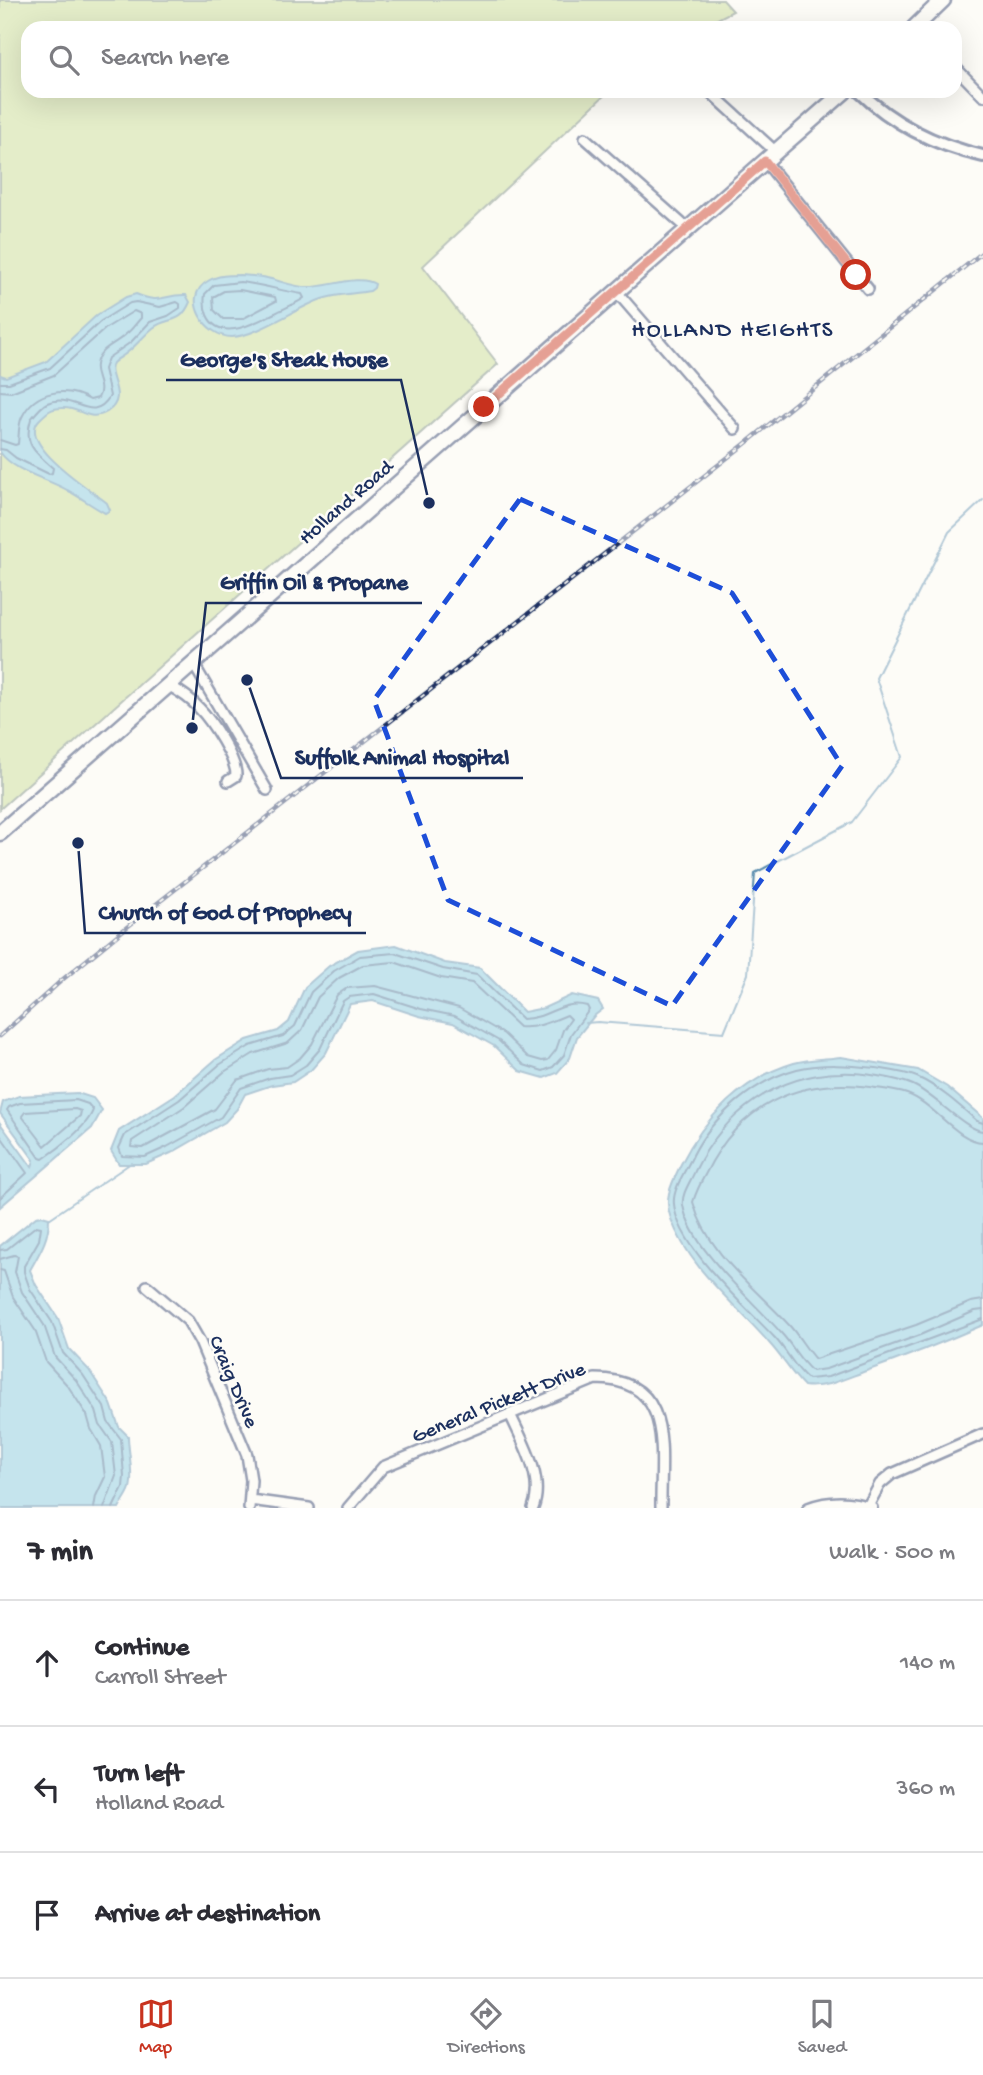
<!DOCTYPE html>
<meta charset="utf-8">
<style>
:root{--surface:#fff;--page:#f2f2f3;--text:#2b2b33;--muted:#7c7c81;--line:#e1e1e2;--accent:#c8321e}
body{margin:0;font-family:"Gochi Hand",sans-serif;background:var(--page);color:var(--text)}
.stop{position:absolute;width:21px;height:21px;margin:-16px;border:5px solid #c8321e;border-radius:50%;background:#fff}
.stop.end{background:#c8321e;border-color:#fff;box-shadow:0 2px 7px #0008}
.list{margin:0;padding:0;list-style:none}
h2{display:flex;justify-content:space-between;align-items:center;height:91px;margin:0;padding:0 28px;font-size:30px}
h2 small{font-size:23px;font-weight:400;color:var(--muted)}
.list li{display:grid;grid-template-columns:46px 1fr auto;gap:21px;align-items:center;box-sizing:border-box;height:126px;padding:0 28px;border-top:2px solid var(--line)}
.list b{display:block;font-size:26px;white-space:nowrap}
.list p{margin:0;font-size:23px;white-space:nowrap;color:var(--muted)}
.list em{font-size:23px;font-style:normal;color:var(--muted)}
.icon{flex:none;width:38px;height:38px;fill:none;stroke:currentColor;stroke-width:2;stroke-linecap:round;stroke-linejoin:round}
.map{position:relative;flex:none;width:983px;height:1508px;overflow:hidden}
.search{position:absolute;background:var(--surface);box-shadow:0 7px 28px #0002;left:21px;right:21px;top:21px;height:77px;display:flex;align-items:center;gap:18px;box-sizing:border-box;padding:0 24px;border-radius:21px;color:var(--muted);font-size:26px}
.sheet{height:469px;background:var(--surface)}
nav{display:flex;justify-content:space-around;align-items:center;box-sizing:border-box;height:98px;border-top:2px solid var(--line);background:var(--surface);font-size:19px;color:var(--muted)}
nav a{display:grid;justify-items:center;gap:4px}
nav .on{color:var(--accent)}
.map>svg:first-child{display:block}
.green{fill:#c5db91;stroke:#708578;stroke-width:2}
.water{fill:#80c8e1;stroke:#588bad;stroke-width:2}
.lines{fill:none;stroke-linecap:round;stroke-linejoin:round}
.shore{stroke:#436c92;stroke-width:2}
.stream{stroke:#588bad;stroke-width:2}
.minor-casing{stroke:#1b2f5e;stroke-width:14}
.tertiary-casing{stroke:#1b2f5e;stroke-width:16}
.primary-casing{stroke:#1b2f5e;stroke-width:19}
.minor{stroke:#fdfcf7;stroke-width:9}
.tertiary{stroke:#fdfcf7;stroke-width:10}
.primary{stroke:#fdfcf7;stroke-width:14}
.rail-casing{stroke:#1b2f5e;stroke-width:4.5}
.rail{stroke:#fdfcf7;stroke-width:2;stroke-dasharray:5;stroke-linecap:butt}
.route{stroke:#c8321e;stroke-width:9}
.marked{fill:none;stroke:#1d4ed8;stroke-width:5;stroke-dasharray:14 9;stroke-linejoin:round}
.labels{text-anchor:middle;stroke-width:5;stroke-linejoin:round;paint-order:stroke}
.street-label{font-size:21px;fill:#1b2f5e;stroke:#fdfcf7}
.neighbourhood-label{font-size:23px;letter-spacing:2px;fill:#1b2f5e;stroke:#fdfcf7}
.leader{fill:none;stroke:#1b2f5e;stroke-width:2.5}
.callout-dot{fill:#1b2f5e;stroke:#fdfcf7;stroke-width:2.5}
.callout-label{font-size:23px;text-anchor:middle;font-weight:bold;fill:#1b2f5e;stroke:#fdfcf7;stroke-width:5;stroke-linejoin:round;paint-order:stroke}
</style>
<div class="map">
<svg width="983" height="1508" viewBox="0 0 983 1508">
<rect width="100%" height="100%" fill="#fdfcf7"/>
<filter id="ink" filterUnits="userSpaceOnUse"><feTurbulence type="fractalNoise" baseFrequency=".0143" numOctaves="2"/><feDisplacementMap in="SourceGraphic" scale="14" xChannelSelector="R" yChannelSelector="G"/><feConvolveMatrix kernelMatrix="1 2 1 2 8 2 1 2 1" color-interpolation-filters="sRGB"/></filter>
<g filter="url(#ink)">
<path class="green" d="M0,0H723L733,11L700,28H28V91H609L423,266L498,364L0,809Z"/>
<path class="water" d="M240,275C249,276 259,276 267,278C282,281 295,288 310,287C328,287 360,274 375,284L374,288L370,291C354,294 337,294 322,299C296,308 257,336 232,337C205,337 180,297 208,281C218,275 229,275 240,275Z
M136,294C162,305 163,294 186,295L190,302C180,326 168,316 153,328C141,338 134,349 121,357C119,358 114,362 113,363C105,376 130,397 107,412C88,423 79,406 62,408C51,408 47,412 39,420C17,444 90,489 107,503L110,510L105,513C92,506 80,497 67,490C46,478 14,472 0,452V375L6,377L46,362L97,315L126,297Z
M396,945L445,963L480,968L524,1012L544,1008L572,995L598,1001L603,1009L594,1016L577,1037L570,1058L557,1073L544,1078L520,1071L494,1046L453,1023L419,1016L373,1001L350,1004L326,1053L311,1070L293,1082L272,1085L245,1094L237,1109L225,1122L171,1153L146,1164H119L111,1151L119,1131L175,1095L215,1060L247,1040L278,1031L289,1022L305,987L329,966L358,950Z
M841,1057L918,1070L947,1087L983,1118V1325C944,1342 906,1357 866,1371C846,1378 825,1389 804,1386C791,1373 782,1357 770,1344C736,1304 690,1270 671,1219C663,1198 672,1183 681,1164C704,1118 743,1078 794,1063C809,1059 826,1059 841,1057Z
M77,1093L93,1098L102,1110L92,1128L0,1207V1123L32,1167L34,1160L0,1113L3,1102L19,1096Z
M42,1216L49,1218C49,1239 40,1252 30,1270L36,1285L58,1318L69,1349L89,1370L111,1404L119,1427L128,1436C128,1451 134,1474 130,1488C128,1495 122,1502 119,1508H0V1246L36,1217Z"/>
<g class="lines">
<path class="shore" d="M240,282C261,284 281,291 302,294L304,298C296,304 284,308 275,313C256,322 220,344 207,315C204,308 204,301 205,294L214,285Z
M240,290L275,297L276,301L242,319H223L214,310L213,297L224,291Z
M0,383H9L50,368L101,321L130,303L136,302L160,307L177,302L180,304V308L168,316L150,322L131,342L108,358L104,369L110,396C92,426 73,391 47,403C41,406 35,414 31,419C23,444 35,453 53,468L52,473L49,474L16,458L6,450L0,449
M0,391L11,392L54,375L106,328L134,311L141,314V318C136,323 132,330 126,334C115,345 98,348 96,365C94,377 105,386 98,398L90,400C67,386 35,390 22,417C18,425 19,436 18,444L15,445L0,440
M395,953L443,969L477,975L522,1019C549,1019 561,999 587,1006L589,1010L571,1034L564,1055L553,1067L543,1071L524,1065L499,1041L455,1016L421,1009L374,994L349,997L343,1001L320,1049L306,1065L290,1075L270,1078L241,1088L221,1117L167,1147L145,1157L122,1156L119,1148L125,1135L179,1100L219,1065L250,1046L283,1036L295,1026L311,992L334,971L360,956Z
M394,962L441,978L472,983L519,1027C536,1029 552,1021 567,1015L571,1019L563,1030L556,1050L548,1060L542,1061L528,1057L504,1034L459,1008L375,986L347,988L337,995L312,1044L300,1058L287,1067L268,1069L237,1080L215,1109L143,1148L131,1147L132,1141L184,1107L224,1072L253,1054L288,1043L302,1030L318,997L339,978L363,965Z
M76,1100L88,1104L93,1110C88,1126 58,1149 43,1159L40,1158L7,1110L9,1107L20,1103Z
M75,1109L81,1111L80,1116L45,1146L22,1116L25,1112Z
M983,1123L977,1121C959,1105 939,1087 917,1077C905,1072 889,1070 876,1068C849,1065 823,1063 797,1069C755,1080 712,1117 693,1155C687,1169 672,1189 674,1204C677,1246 746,1307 775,1338C787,1351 794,1367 808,1379L828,1377L983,1319
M983,1131C967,1131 933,1094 913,1085C897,1078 859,1072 841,1073C776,1074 723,1114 695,1171C691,1181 681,1194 683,1205C690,1249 754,1301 782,1334C793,1346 800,1361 812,1371L826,1369L920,1335L975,1311L983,1310
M0,1135L27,1173L0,1198
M983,1142C956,1141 934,1103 907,1094C895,1090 882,1089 870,1087C797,1077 739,1106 706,1173C701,1182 696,1192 693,1202C707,1253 755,1288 789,1325C799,1336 806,1349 815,1359L916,1325L971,1302L983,1300
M0,1250L7,1249L36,1226L41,1227L39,1240L24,1266V1272L30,1289L52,1322L63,1353L83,1375L104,1407L108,1422L121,1439L124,1476L123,1487L113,1508
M0,1259L14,1255L18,1256L15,1272L22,1292L44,1325L55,1357L76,1380L96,1411L100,1425L112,1442L116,1476L104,1508
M0,1270L4,1271L13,1297L35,1330L46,1362L68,1386L87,1415L91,1429L101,1446L105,1477L96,1496L94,1508"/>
<path class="stream" d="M586,1023L598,1022L724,1032L748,974L755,873L852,822L902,757L876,678L949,532L983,500
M49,1219L131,1163"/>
<g class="minor-casing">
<path id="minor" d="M955,67L983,96
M709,91L776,152
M585,138L688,229
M765,161L868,289
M616,291L735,429
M193,663L267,790
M168,685C179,691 190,698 199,708C211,720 237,760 236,776L228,781
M147,1286L188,1321L200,1342L247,1455L251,1480L249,1508
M510,1414C522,1441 545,1478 533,1508
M250,1500L309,1508
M868,1506L880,1484L892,1474L983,1434
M348,1508L383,1467L595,1379C676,1379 660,1451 661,1508
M808,1508C829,1500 850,1500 872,1508"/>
</g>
<g class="tertiary-casing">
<path id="tertiary" d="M859,91C894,125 935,145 983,156"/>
</g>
<g class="primary-casing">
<path id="primary" d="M914,28L943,0
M0,833L845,91"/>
</g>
<use href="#minor" class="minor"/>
<use href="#tertiary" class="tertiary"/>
<use href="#primary" class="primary"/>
<g class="rail-casing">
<path id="rail" d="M0,1036L62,980L127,927L745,444L983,252"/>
</g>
<use href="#rail" class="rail"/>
</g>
</g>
<g class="lines" filter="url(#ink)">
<path class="route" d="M484,407L765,161L856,275"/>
</g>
<path d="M0 0H983V1508H0ZM520,499L732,593L842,766L672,1006L448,900L374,700Z" fill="#fdfcf7" fill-opacity=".55" fill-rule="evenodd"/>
<path class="marked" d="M520,499L732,593L842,766L672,1006L448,900L374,700Z"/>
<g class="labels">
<g class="street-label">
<text transform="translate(345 501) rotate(-41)" y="7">Holland Road</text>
<text transform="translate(235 1381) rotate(67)" y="7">Craig Drive</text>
<text transform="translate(498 1401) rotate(-22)" y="7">General Pickett Drive</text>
</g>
<g class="neighbourhood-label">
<text x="733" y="336">HOLLAND HEIGHTS</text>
</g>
</g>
<path class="leader" d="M429 503L401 380H166M192 728L206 603H422M247 680L281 778H523M78 843L85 933H366"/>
<g class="callout-dot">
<circle cx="429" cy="503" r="7"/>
<circle cx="192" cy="728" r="7"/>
<circle cx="247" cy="680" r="7"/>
<circle cx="78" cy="843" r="7"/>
</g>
<g class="callout-label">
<text x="284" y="366">George's Steak House</text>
<text x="314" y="589">Griffin Oil &amp; Propane</text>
<text x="402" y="764">Suffolk Animal Hospital</text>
<text x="225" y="919">Church of God Of Prophecy</text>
</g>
</svg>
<div class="stop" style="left:856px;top:275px"></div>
<div class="stop end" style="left:484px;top:407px"></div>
<div class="search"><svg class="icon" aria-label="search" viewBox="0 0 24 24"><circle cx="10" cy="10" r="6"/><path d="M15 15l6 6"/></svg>Search here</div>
</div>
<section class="sheet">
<h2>7 min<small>Walk · 500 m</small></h2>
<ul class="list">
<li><svg class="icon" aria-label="ahead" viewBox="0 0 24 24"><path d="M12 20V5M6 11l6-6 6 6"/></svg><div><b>Continue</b><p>Carroll Street</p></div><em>140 m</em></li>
<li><svg class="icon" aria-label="left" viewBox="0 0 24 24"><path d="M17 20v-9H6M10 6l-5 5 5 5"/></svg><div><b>Turn left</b><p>Holland Road</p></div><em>360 m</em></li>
<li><svg class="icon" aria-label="arrive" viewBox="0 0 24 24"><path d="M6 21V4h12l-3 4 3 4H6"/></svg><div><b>Arrive at destination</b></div></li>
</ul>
</section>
<nav>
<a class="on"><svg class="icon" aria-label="map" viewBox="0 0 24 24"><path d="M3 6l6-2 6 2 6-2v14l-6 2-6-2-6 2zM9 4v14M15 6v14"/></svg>Map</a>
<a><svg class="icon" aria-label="directions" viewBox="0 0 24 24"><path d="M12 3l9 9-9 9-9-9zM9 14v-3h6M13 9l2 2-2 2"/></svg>Directions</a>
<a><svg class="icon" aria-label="saved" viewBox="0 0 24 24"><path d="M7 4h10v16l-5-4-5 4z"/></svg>Saved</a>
</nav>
